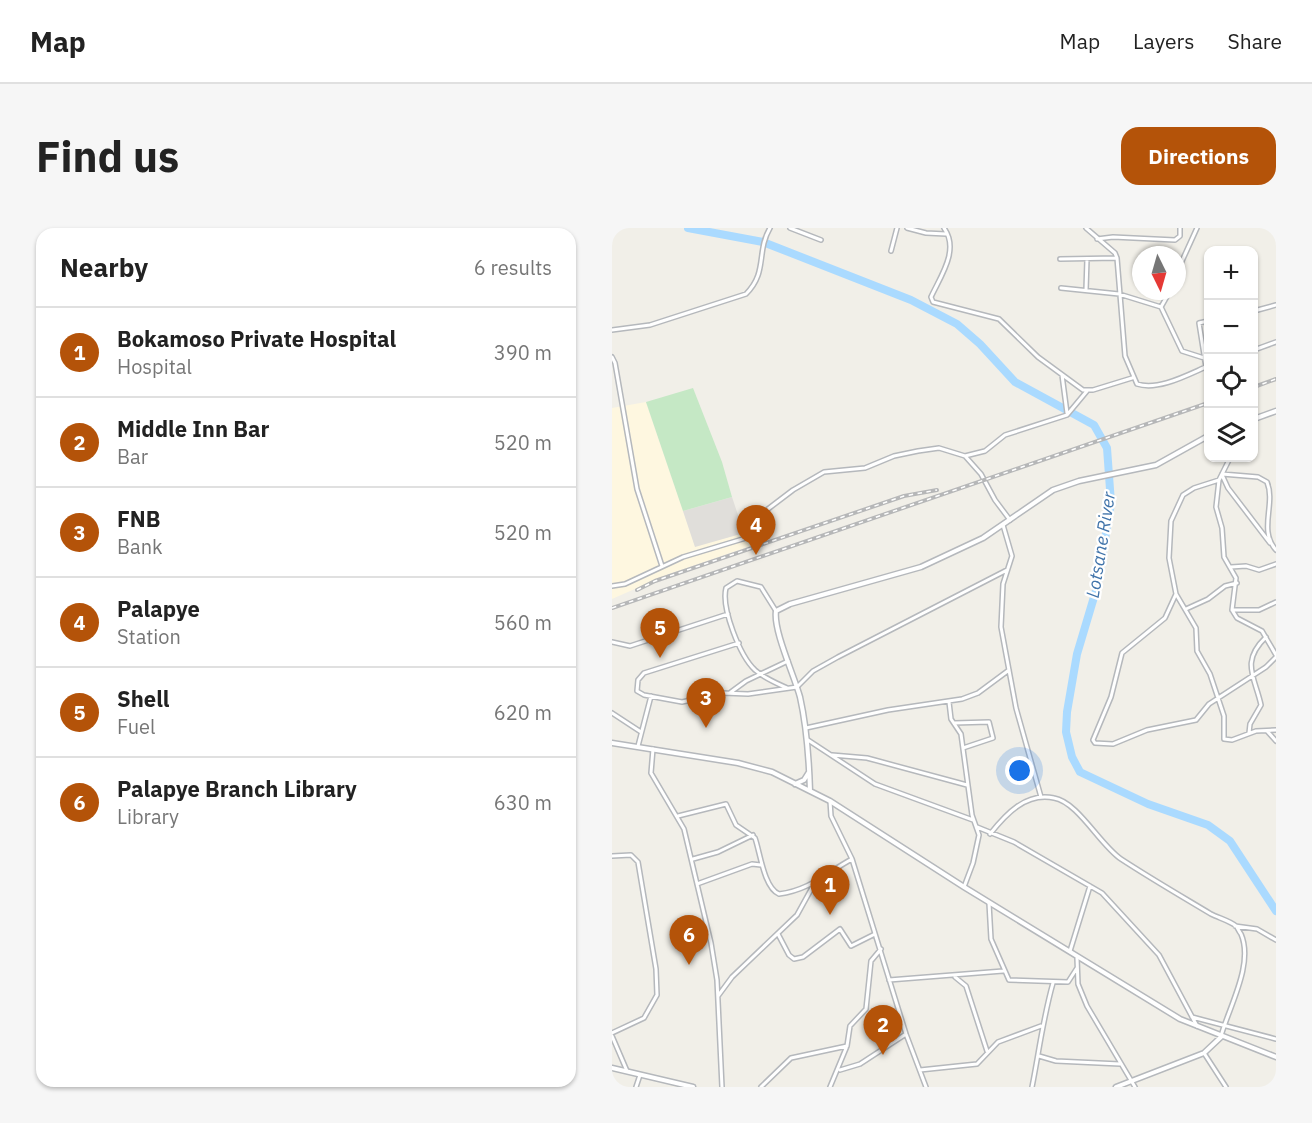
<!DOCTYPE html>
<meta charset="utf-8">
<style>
:root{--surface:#fff;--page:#f6f6f6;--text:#222;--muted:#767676;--line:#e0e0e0;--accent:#b45309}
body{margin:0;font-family:"IBM Plex Sans",sans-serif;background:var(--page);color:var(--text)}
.controls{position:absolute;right:18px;top:18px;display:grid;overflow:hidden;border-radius:12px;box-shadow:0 2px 4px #0004}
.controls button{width:54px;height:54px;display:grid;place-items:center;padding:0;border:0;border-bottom:2px solid var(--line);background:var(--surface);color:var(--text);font:30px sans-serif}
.compass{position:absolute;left:520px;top:18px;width:54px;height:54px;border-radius:50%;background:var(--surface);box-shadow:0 2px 4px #0004;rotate:175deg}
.you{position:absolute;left:408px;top:543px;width:21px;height:21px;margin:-15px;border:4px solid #fff;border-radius:50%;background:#1a73e8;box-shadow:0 0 0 9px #1a73e833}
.badge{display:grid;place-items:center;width:39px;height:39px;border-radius:50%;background:var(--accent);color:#fff;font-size:20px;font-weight:700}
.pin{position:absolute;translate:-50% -50px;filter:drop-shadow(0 2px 3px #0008)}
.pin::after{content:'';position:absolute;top:32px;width:21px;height:18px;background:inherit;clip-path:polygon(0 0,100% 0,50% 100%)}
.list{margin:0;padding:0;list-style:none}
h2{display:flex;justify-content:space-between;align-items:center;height:78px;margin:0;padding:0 24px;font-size:26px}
h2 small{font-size:20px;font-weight:400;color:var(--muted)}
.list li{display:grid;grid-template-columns:39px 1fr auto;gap:18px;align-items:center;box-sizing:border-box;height:90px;padding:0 24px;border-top:2px solid var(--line)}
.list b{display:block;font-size:22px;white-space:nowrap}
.list p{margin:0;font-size:20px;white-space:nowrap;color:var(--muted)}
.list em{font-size:20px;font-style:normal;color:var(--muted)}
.icon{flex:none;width:33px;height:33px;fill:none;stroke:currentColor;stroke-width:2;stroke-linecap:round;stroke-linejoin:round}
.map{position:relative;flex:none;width:664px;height:859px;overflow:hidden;border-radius:18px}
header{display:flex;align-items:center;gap:36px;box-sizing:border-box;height:84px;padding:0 30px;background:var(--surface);border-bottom:2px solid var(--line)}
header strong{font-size:28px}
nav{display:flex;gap:33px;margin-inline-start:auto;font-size:21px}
.intro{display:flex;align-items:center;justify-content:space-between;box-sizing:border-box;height:144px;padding:0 36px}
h1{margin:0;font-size:42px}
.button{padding:15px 27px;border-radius:18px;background:var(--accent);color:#fff;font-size:21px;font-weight:700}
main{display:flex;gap:36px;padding:0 36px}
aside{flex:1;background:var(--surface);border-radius:18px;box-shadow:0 2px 4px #0004}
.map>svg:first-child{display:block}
.commercial{fill:#fef7e0}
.industrial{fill:#e0deda}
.green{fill:#c5e8c5}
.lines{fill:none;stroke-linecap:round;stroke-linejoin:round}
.river{stroke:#aadaff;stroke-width:8}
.minor-casing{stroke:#b5b8bc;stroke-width:6}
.tertiary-casing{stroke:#b5b8bc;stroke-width:7}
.minor{stroke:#fff;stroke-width:3}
.tertiary{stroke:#fff;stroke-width:4}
.rail-casing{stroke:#b6b7b8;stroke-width:4}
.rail{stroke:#fff;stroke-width:1.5;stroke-dasharray:4.5;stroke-linecap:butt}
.labels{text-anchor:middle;stroke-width:4.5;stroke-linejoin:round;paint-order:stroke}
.water-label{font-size:18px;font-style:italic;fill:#4174aa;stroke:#fff}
</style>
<header>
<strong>Map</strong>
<nav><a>Map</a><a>Layers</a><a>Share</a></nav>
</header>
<div class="intro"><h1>Find us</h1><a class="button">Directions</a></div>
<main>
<aside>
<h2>Nearby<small>6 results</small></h2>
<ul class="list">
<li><span class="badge">1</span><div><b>Bokamoso Private Hospital</b><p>Hospital</p></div><em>390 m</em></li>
<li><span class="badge">2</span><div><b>Middle Inn Bar</b><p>Bar</p></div><em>520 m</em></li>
<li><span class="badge">3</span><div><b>FNB</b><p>Bank</p></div><em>520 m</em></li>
<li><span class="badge">4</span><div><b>Palapye</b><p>Station</p></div><em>560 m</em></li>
<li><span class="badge">5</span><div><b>Shell</b><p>Fuel</p></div><em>620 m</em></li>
<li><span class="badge">6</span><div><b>Palapye Branch Library</b><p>Library</p></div><em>630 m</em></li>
</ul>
</aside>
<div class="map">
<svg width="664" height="859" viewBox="0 0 664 859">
<rect width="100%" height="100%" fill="#f1efe8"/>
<path class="commercial" d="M34,174L83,318L132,305L148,307L150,314L57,346L0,371V180Z"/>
<path class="industrial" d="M120,269L132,305L83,319L71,283Z"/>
<path class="green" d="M81,160L110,234L120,269L71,283L34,174Z"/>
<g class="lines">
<path class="river" d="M76,0L151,14L299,72L345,96L368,116L403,154L482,197L495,220L499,275L485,359L465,426L455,484L454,504L460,529L468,544L536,576L596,597L618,613L664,683"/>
<g class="minor-casing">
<path id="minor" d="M178,0L209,12
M295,0L314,5L334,6
M332,0C348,22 328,49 319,69L321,74L387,91L426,129L471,162H481L520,150
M474,0L503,25L505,30L513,128L525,156C547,163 577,146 596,138
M485,11L501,9L563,12L568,8V0
M279,23L285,0
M448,31L505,30
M565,44L585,0
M449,60L507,66L549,79L570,123L592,130
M474,62L475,31
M549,79L558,63
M642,83L664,77
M0,102L38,97L134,66C156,44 144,24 158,0
M642,122L664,114
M0,129L3,135L25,261L50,338
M594,139L587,95L596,93
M450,147L455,185
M353,228L373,223L393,207L455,187L475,163
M618,230L607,252L604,279L610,300L612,329L624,350L620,382L625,390L650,403L664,427
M610,246L646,249L655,254C664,276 646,302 664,322
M610,247L616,260L658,315
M607,252L582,260L571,267L559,293L557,330L564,366L584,400L585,423L598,446L612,488V511L620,512L644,503L664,502
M391,297L400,328L391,356L389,399L404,480L429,569
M619,339L634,338L647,342L664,336
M0,358L13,356L71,329L134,310L156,281L181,262L212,244L253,240L282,228L306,223L327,220L353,228L369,246L383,272L398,292
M564,366L553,390L510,425L499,469L481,512L483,515L501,516L535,502L584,492L597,476L654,439L664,429
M574,381L596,371L613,358L625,355
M620,382H647L664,374
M164,383L149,359L125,353L114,360C109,380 128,428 143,442C152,450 164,455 175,460
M0,414L18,418L116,386
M127,415L32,445L26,452L25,463L32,467L70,474L111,465L136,466L185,459L201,443L226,429L395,342
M119,464L134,453L176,433
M337,474L339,491L349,506L360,587L367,607L361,635L352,659
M0,485L29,504
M342,495L377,494L381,510L351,520
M194,500L276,482L350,471L366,465L397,442
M655,503L664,513
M637,505L638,496L649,477C643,449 628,434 654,409
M196,512L263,556L361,592
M26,518L39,468
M41,521L39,545L72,601L99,715L105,752L110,859
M220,527L255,530L355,557
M218,573L219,588L240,631L294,806L314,859
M66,588L114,576L124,597L143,610C148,624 152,660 167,666C198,662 214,645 240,631
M365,599L402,614L490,665L547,727L585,798
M378,606C394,586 414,564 442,570C466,574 488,617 509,631C538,650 569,668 599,686C607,690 618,693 624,698C625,699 628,705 629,706C642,736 617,779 609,808
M0,628L19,627L26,634L44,741L45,767L32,790L0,805
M81,631L106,624L141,607
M85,656L140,636L149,637
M377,675L379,711L397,752L456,754L465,740
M623,698L645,701L664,712
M166,706L177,727L182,731L191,729L228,701L239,718L263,706
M458,723L478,658
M465,730L466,756L475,778L523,859
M343,749L354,758L375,823
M277,752L391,743
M106,768L120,749L185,687L201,658
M580,789L664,811
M0,808L15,843
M592,825L614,859
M427,828L444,833L508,836
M228,842L248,836L294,806
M308,842L365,836L386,814L429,798
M24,859L28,847
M149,859L179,830L235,818
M218,859L235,818L238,798L254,781L259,733L269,721
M420,859C427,824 431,790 441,755"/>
</g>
<g class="tertiary-casing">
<path id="tertiary" d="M642,191L664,183
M0,515L126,535L160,544L218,573L352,659L568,791L664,829
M183,556L192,552L197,544
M198,563C197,531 195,500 188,469C182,447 161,402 164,383L178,376L309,339L371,310L441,262L467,253L544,237L596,208
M0,840L81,859
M504,859L592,825L609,809"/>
</g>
<use href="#minor" class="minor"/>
<use href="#tertiary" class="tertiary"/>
<g class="rail-casing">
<path id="rail" d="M642,159L664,151
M25,362L43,353L292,268L325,262
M0,380L596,175"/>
</g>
<use href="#rail" class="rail"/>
</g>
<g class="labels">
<g class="water-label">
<text transform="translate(489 317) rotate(-81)" y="6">Lotsane River</text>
</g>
</g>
</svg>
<div class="controls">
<button>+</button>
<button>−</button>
<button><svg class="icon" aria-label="locate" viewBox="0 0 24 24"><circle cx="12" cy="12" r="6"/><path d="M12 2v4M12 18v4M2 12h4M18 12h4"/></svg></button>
<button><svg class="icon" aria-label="layers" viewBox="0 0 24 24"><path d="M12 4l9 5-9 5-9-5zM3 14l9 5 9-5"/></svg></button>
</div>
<svg class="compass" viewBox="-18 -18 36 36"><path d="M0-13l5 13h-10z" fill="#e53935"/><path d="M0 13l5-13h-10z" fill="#767676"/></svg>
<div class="you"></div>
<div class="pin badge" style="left:218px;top:687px">1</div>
<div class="pin badge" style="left:271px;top:827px">2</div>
<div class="pin badge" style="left:94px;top:500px">3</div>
<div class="pin badge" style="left:144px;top:327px">4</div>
<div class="pin badge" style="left:48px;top:430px">5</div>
<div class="pin badge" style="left:77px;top:737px">6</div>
</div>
</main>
